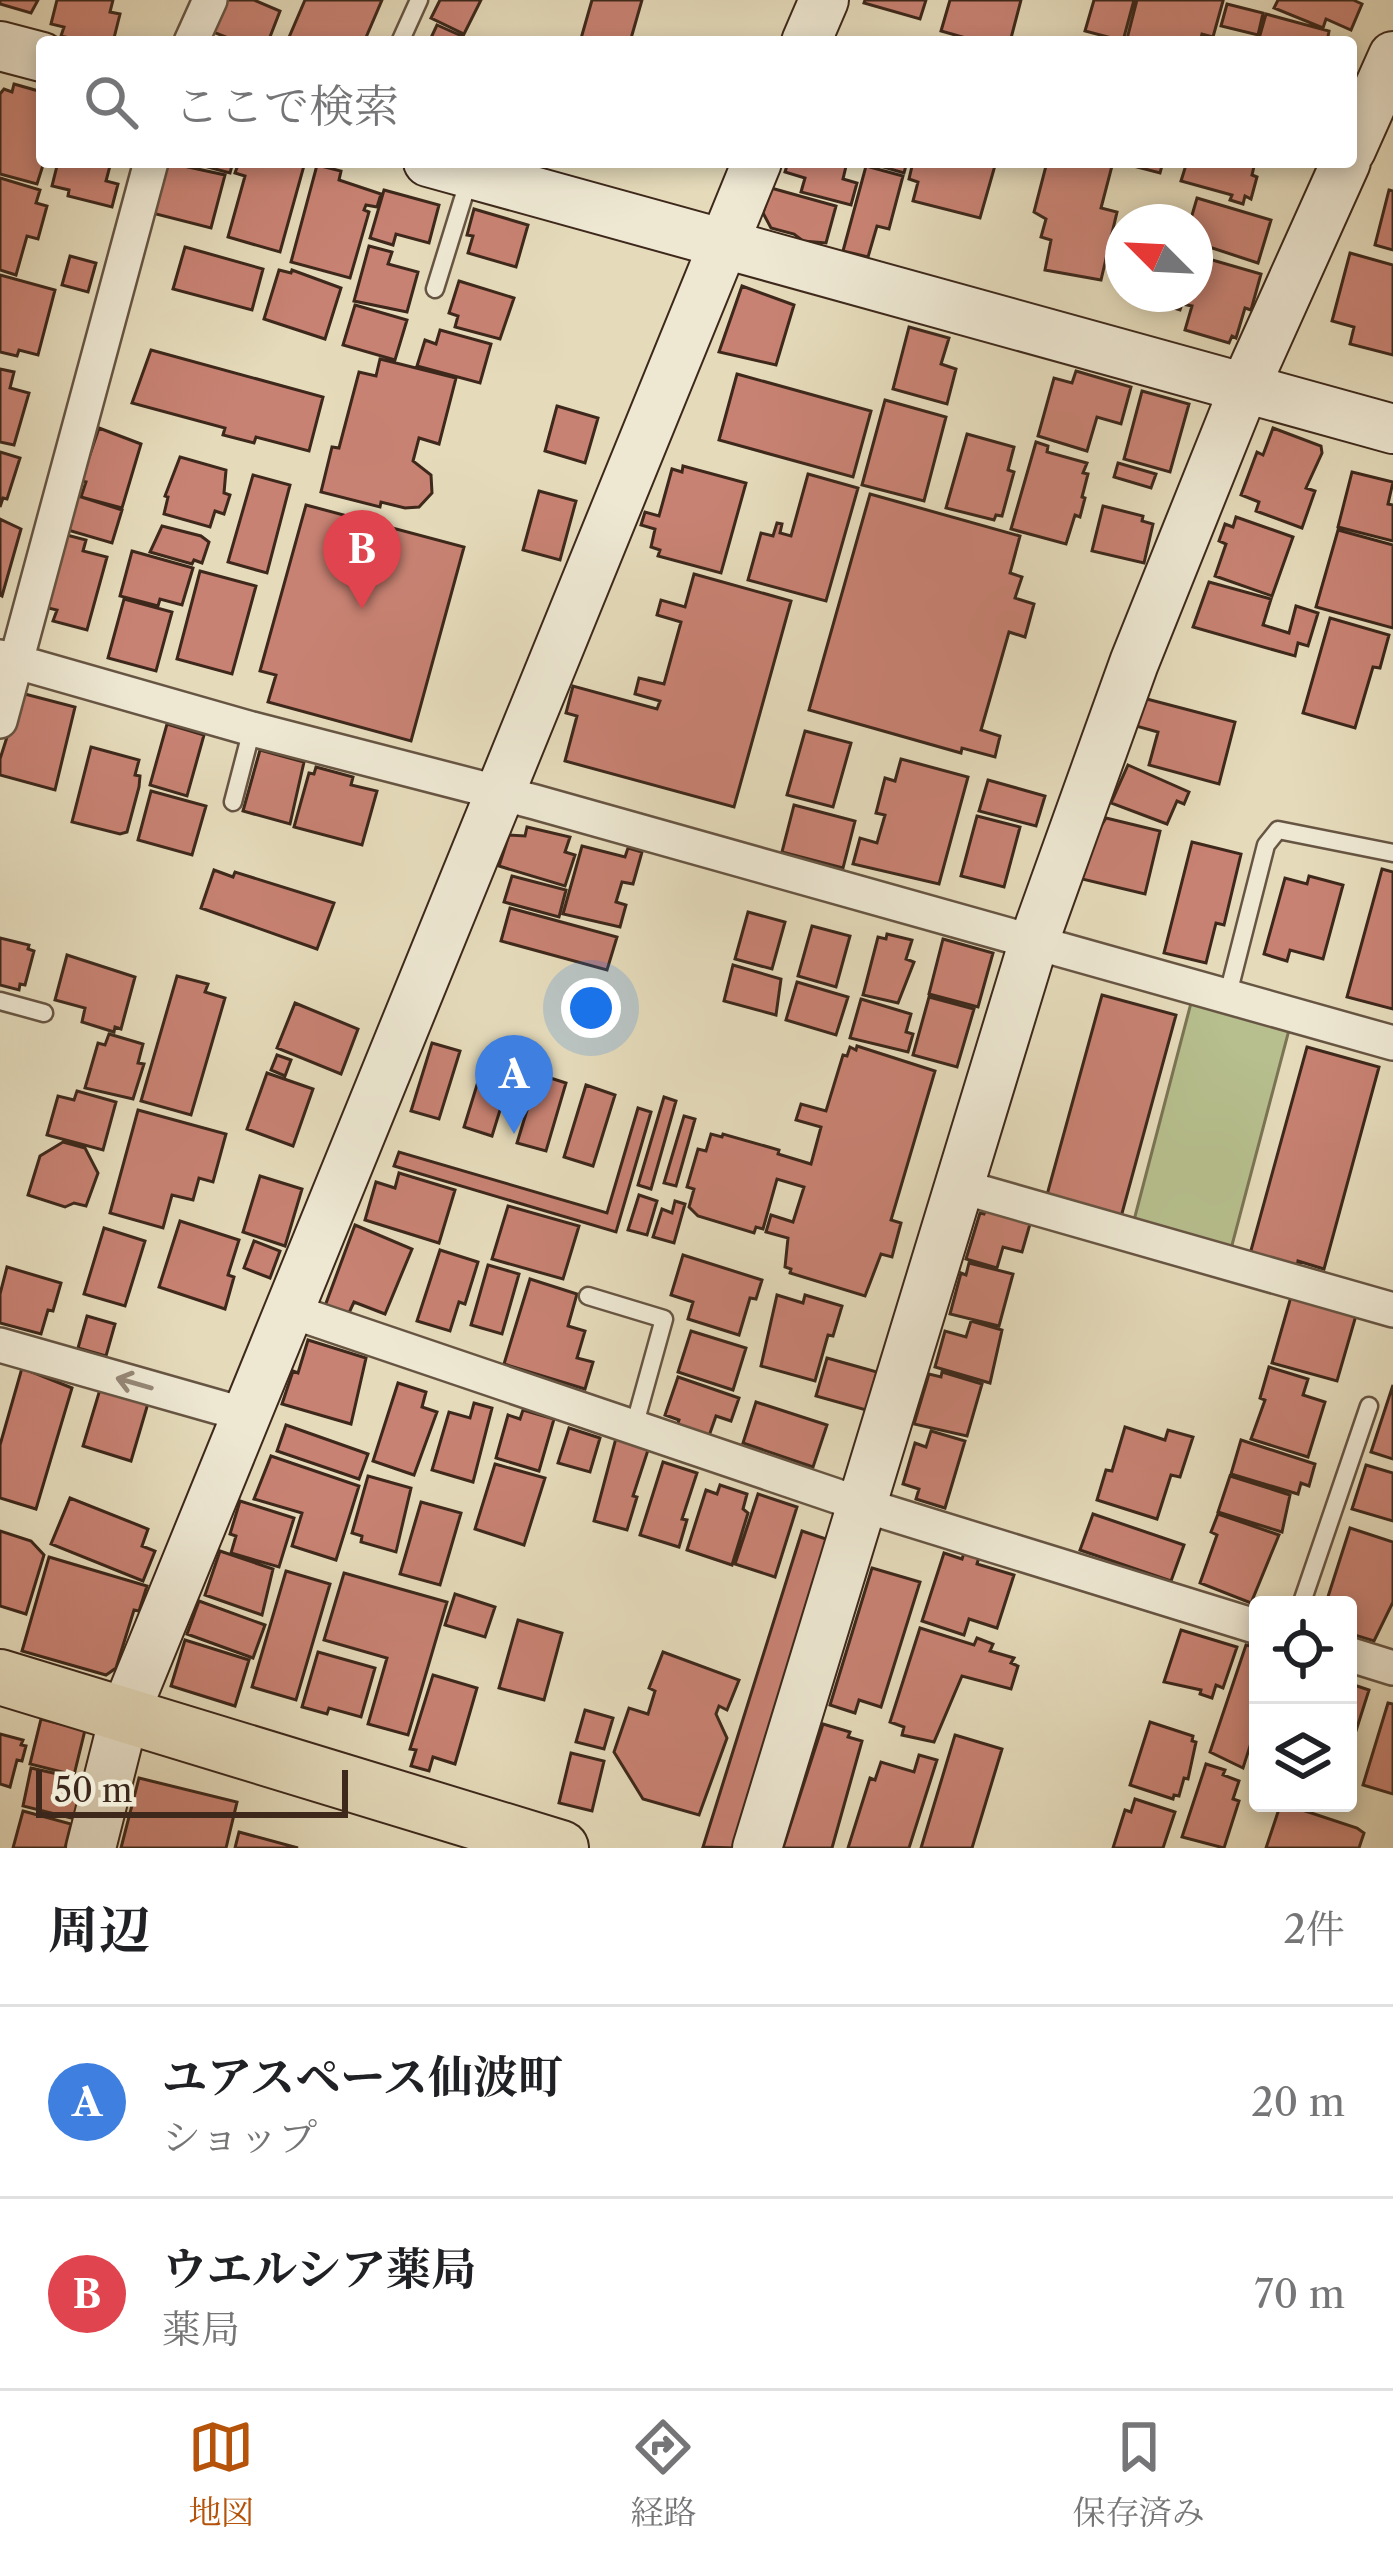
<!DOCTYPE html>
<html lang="ja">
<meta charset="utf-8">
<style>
:root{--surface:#fff;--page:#f2f2f2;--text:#202124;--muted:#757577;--line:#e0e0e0;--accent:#b45309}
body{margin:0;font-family:"Libre Caslon Text","Noto Serif JP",serif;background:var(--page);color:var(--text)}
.controls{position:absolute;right:36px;bottom:36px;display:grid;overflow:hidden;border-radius:12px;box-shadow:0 6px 18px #0003}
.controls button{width:108px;height:108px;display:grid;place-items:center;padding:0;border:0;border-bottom:3px solid var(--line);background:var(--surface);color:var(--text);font:60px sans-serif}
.compass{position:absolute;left:1105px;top:204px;width:108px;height:108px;border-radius:50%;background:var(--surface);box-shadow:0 6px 18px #0003;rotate:294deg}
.scale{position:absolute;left:36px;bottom:30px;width:312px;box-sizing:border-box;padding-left:12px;border:6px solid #3d281b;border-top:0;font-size:33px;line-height:42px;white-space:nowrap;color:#3d281b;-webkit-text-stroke:9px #eee8d3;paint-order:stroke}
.you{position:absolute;left:591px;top:1008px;width:42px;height:42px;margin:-30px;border:9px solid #fff;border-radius:50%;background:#1a73e8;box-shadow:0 0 0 18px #1a73e833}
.badge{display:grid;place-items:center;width:78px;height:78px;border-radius:50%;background:var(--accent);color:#fff;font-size:39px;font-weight:700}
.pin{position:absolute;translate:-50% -99px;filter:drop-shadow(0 3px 6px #0008)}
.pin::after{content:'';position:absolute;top:63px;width:42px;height:36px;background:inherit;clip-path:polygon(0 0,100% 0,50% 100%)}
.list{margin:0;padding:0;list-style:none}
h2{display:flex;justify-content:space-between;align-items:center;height:156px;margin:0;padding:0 48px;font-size:51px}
h2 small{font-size:39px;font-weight:400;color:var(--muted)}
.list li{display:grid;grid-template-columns:78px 1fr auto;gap:36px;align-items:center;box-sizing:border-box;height:192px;padding:0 48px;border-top:3px solid var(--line)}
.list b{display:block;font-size:45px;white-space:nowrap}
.list p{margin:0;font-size:39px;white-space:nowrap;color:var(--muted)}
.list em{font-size:39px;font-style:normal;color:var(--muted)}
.icon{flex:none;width:66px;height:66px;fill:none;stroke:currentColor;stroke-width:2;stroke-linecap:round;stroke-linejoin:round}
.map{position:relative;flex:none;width:1393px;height:1848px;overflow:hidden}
.search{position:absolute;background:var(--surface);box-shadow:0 6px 18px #0003;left:36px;right:36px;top:36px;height:132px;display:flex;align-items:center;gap:30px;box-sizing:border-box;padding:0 42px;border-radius:12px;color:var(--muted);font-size:45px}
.sheet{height:540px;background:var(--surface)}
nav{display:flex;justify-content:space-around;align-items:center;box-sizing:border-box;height:168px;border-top:3px solid var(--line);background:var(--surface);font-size:33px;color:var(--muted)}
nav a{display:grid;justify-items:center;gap:6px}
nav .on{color:var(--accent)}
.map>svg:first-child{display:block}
.green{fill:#b7bf8e;stroke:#7a7454;stroke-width:3}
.building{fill:#c88273;stroke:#3d281b;stroke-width:3}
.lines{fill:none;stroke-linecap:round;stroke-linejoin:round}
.lane-casing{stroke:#675543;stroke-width:21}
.street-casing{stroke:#675543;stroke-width:38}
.secondary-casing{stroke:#3d281b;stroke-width:52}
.primary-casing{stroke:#3d281b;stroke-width:58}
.lane{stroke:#eee8d3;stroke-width:16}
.street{stroke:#eee8d3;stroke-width:33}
.secondary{stroke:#eee8d3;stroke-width:48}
.primary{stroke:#e5dbbb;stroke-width:54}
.oneway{stroke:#968877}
</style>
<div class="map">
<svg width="1393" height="1848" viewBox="0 0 1393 1848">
<rect width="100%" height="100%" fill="#e5dbbb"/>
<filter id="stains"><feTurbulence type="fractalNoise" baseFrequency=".00167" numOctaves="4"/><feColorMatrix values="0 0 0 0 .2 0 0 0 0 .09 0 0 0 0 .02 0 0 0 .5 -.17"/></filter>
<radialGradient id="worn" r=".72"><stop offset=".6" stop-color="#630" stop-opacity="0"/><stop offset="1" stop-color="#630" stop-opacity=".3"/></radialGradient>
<path class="green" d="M1191,1003L1289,1030L1231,1249L1133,1224Z"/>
<path class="building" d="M0,0H38L31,13L0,4Z
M57,0H113L110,12L120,14L113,42H85L61,36L64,27L51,24Z
M226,0H254L280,11L268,42H238L213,32Z
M305,0H382L364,42H287Z
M440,0H481L464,34L431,18Z
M592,0H642L630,42H580Z
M865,0H926L920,19L864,3Z
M950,0H1021L1010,42H980L941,31Z
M1094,0H1134L1123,41L1085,31Z
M1137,0H1221L1223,1L1213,37L1202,34L1200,42H1139L1127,39Z
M1278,0H1353L1362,4L1351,30L1326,19L1323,28L1274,8Z
M1227,4L1263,13L1258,35L1221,26Z
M1266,14L1329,31L1327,42H1258Z
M437,25L475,42H429Z
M14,84L42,92L44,162L37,184L0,174V94L4,89L12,92Z
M58,162H111L106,181L118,184L112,207L68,196L69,190L52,186Z
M165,162L225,175L211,228L152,213Z
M189,162H233L230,173Z
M239,162H305L280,252L228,237L245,176L235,173Z
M788,162H847L843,179L857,183L851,205L801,192L805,178L785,172Z
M866,162H907L904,173Z
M913,162H996L980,218L913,201L918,182L909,179Z
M1047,162L1112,166L1101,208L1117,212L1101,280L1045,270L1051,240L1041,237L1046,219L1034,212Z
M1118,162H1163L1160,173Z
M1178,162H1255L1252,175L1257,177L1251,199L1245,196L1243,204L1230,200L1232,195L1181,181L1186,165Z
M317,165L341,171L339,180L381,194L377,207L366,205L364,210L369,212L350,278L291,262Z
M866,166L903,176L889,229L877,226L868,257L843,251Z
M0,178L40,190L36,203L47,206L38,239L27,236L16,275L0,270Z
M771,188L836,206L826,243L803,241L794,234L771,228L763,213Z
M384,190L439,205L429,243L396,234L393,245L370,238Z
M1389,190L1393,191V250L1375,245Z
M1197,198L1271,220L1258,263L1206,246L1207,240L1195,236V222H1190Z
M474,209L528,225L516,267L468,253L473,236L467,235Z
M369,246L392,252L388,264L418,272L407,312L354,301Z
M185,247L263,269L252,310L173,289Z
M1350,253L1393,265V355L1350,344L1354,327L1332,321Z
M1195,255L1261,274L1251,310L1245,308L1236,338L1232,336L1229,343L1185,330L1192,306L1182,304L1180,310L1147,300L1148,294H1195Z
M70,256L96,263L88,292L62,285Z
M279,270L291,273L292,270L341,288L325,339L264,319Z
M0,275L55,290L38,355L19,350L17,356L0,352Z
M459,281L514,298L500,339L455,327L458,316L449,313Z
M742,286L794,305L776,365L719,352Z
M355,305L407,320L395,360L343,345Z
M909,327L949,338L941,364L956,369L947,404L893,389Z
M440,330L491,344L480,383L417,366L425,340L436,344Z
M151,350L323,397L309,451L256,437L254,443L223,435L225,428L132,403Z
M380,359L456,378L439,444L419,438L413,461L431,475L432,493L419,507L405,508L381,502L380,507L321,492L332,447L339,448L359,372L376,376Z
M0,369L14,372L10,388L29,393L14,445L0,442Z
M1076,371L1131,387L1121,424L1097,417L1087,451L1038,436L1054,378L1072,383Z
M737,374L871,411L853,477L719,440Z
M1142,391L1189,404L1170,472L1124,459Z
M885,400L946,417L924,501L862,485Z
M557,406L598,418L585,463L545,451Z
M99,428L141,444L122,508L81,497L86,482L81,481Z
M1273,428L1321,446L1322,453L1306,488L1315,491L1302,528L1256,511L1259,502L1241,495L1257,452L1263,455Z
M967,434L1014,447L1008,470L1014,472L1002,516L996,515L994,520L946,508Z
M1036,442L1048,446L1047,452L1087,463L1083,473L1088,474L1082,497L1085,498L1080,517L1075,515L1066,544L1011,529Z
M0,452L20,458L7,499L3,498L0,507Z
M180,457L226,470L224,493L230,495L224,514L215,511L210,527L164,514L168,497L165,496Z
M1118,463L1156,474L1151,488L1114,477Z
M683,466L746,483L721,573L658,556L660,550L651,547L655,529L641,525L645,512L659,516L672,469L682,472Z
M1352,472L1393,482L1388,504L1393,505V541L1338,527Z
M808,474L858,488L826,601L748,580L761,533L773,536L777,523L782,524L780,533L791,536Z
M253,475L290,485L267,573L228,562Z
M539,491L576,501L560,560L523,550Z
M72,494L122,510L112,543L61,528Z
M870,494L1020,536L1010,573L1022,577L1015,598L1034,604L1025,637L1009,632L981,730L1000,736L995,757L962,748L961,753L809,710Z
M306,505L464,547L411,741L268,702L276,675L260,671Z
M1103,506L1143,516L1142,521L1153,524L1144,563L1092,551Z
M1236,517L1293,537L1272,596L1215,576L1226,544L1219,541L1225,524L1233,527Z
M0,519L21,529L2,596L0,595Z
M162,526L201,536L209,542L202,563L194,560L192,564L150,552Z
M1338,530L1393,545V628L1316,607Z
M63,534L86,540L83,551L107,557L87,630L53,621L57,610L44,607Z
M132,551L193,568L182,605L160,599L158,606L120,596Z
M200,571L256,586L232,674L177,659Z
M694,574L791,601L734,807L565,761L577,716L566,713L573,686L657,709L660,701L635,694L639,678L664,684L681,622L657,615L661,600L685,607Z
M1209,582L1271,599L1263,625L1289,633L1296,606L1318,613L1308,646L1298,643L1295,656L1193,627Z
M124,599L172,612L156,671L108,658Z
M1330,618L1389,635L1380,668L1373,667L1355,728L1303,713Z
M21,693L75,707L55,790L0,775V759Z
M1143,698L1235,722L1219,784L1149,765L1158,732L1136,726Z
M167,724L204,735L187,796L150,785Z
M805,731L851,743L833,807L787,795Z
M91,747L139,760L135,775L140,776L139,787L127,832L120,834L72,822Z
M260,750L304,762L290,824L243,811Z
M901,759L968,777L939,884L853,864L860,838L877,843L885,815L876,813L885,778L895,781Z
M1128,765L1189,792L1184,804L1177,801L1167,824L1111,803Z
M316,767L353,777L351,785L377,791L362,845L294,827L309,773L314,774Z
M988,780L1045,796L1036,826L979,811Z
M151,791L206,806L192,855L138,840Z
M794,805L855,821L843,868L782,852Z
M977,816L1020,827L1004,887L961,876Z
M1106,818L1160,831L1145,894L1082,879L1091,842Z
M527,827L570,837L565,852L575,855L565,886L499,866L509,835L525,836Z
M1192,842L1241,854L1224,925L1216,923L1206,963L1164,953Z
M582,846L625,857L628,848L642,852L633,884L622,882L616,902L626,905L620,927L563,914Z
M1382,869L1393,872V1009L1347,997Z
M214,870L233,877L235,872L334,903L317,949L201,908Z
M512,876L566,890L559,917L504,902Z
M1309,876L1343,885L1323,959L1290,950L1287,961L1264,954L1285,878L1307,884Z
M510,908L617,937L607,970L501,941Z
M748,912L785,922L772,969L735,959Z
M812,926L850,936L836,987L798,976Z
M887,934L912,940L906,959L914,962L898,1003L863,995L878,937L886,939Z
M0,938L29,945L28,949L34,951L25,985L20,984L19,990L0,985Z
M943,939L993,953L978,1007L929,994Z
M67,955L135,977L121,1029L115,1027L114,1032L82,1022L85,1008L55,1000Z
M733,965L781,979L776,1015L724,1001Z
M177,976L208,984L205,992L225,998L191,1115L141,1101Z
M797,982L848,997L836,1035L786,1020Z
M1102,995L1176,1015L1121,1217L1045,1202Z
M929,997L974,1009L957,1067L913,1055Z
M861,999L911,1014L906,1032L913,1034L908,1052L850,1038Z
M295,1003L358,1029L341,1074L277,1048Z
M109,1034L143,1044L138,1063L144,1064L133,1099L85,1088L98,1043L105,1045Z
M432,1043L460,1051L439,1119L411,1111Z
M857,1046L935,1071L891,1220L901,1223L892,1257L881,1254L865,1296L790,1273L791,1269L785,1267L788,1238L766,1232L771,1215L793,1222L804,1187L777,1179L763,1229L756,1227L754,1233L698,1216L689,1207L694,1189L687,1187L698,1149L706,1151L711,1134L722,1137L723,1134L779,1150L778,1154L811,1164L821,1127L796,1120L801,1104L826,1111L843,1055L847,1056L850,1047L856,1050Z
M1307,1047L1379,1067L1324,1269L1298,1261L1297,1267L1250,1254Z
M277,1055L291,1060L285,1076L271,1070Z
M485,1059L513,1068L492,1136L464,1127Z
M267,1073L313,1089L293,1146L247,1129Z
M538,1074L566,1083L546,1151L517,1143Z
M586,1085L615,1095L593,1166L564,1157Z
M77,1091L116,1102L103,1150L47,1135L58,1096L74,1100Z
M664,1097L676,1101L651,1189L638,1185Z
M638,1108L651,1112L616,1232L394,1166L399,1152L607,1213Z
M138,1110L226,1134L213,1182L199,1178L193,1200L172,1195L163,1228L110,1213Z
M684,1116L695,1119L676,1186L664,1183Z
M63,1142L85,1148L98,1173L86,1206L74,1203L65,1207L28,1195L40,1156Z
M399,1173L455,1190L439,1243L365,1220L376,1182L395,1188Z
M260,1176L302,1189L285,1246L243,1232Z
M639,1195L657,1201L647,1235L628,1230Z
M675,1201L685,1204L674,1243L653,1237L662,1209L672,1213Z
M508,1206L579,1226L563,1279L492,1259Z
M987,1206L1016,1214L1014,1219L1030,1224L1022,1252L1003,1247L997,1268L966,1259L980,1213L984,1214Z
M180,1221L239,1240L228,1275L234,1277L225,1309L159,1287Z
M355,1225L412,1249L385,1314L354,1302L348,1315L325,1306Z
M104,1228L145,1241L125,1306L84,1294Z
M254,1241L280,1251L270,1278L244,1268Z
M440,1250L478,1262L465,1304L459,1302L450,1331L417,1321Z
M683,1255L762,1280L756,1299L750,1298L739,1335L688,1319L693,1302L671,1295Z
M969,1263L1013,1274L999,1326L950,1314L961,1273L966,1275Z
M488,1265L519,1274L502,1334L471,1325Z
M7,1267L61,1283L53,1311L48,1310L41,1334L0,1323V1294Z
M530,1279L577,1294L568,1326L585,1331L577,1358L593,1362L585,1389L504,1364Z
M1292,1293L1357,1312L1337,1381L1272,1363Z
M777,1295L803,1303L805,1295L842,1306L833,1336L828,1335L815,1381L761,1366Z
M87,1316L115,1324L106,1356L78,1348Z
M971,1321L1002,1330L990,1383L935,1367L945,1331L966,1337Z
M691,1331L746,1348L733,1390L678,1372Z
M308,1340L366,1358L351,1424L282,1404L293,1371L298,1373Z
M827,1358L877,1372L866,1410L816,1396Z
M1269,1367L1308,1379L1303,1395L1325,1402L1308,1457L1251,1439L1265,1400L1260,1398Z
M22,1368L72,1388L36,1509L0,1498V1445Z
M942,1372L982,1384L967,1436L914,1424L929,1374L941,1377Z
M678,1377L739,1398L731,1421L716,1416L709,1436L677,1426L679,1420L665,1415Z
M398,1383L426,1392L422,1407L437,1412L414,1475L373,1461Z
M1393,1385V1459L1371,1452Z
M101,1386L149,1400L131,1461L83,1446Z
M756,1402L827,1425L813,1467L743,1443Z
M474,1403L492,1408L473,1482L432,1470L449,1412L470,1418Z
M523,1410L554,1419L539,1471L496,1458L508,1415L520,1419Z
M286,1425L368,1454L359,1479L277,1451Z
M1125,1427L1165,1440L1168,1430L1193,1437L1180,1477L1171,1475L1157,1519L1097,1500L1106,1470L1112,1471Z
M569,1428L600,1438L590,1472L558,1463Z
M931,1431L965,1441L945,1508L916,1499L919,1489L903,1484L915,1443L926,1447Z
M616,1438L649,1447L633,1496L637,1497L627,1530L594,1521Z
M1241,1440L1315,1464L1309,1486L1301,1483L1298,1494L1231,1474Z
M271,1456L359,1486L336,1560L292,1546L302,1513L254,1499Z
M663,1462L697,1473L682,1519L687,1520L679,1547L640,1535Z
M495,1464L545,1478L524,1545L475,1529Z
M1366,1465L1393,1473V1521L1352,1509Z
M368,1476L411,1488L396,1552L361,1542L362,1536L352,1533Z
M1230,1476L1290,1495L1282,1532L1218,1512Z
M720,1485L747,1494L743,1509L748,1513L732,1565L687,1550L706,1490L717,1494Z
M758,1494L797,1507L775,1577L735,1564Z
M70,1498L148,1529L142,1546L155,1551L143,1581L51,1544Z
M240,1501L294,1518L279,1567L231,1553L236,1536L230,1534Z
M421,1502L461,1513L440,1585L400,1574Z
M1093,1514L1184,1545L1171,1581L1080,1550Z
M1218,1514L1279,1535L1251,1603L1200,1583L1217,1535L1211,1532Z
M1350,1528L1393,1542V1602L1374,1641L1348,1633V1605L1326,1603Z
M0,1531L31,1541L44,1555L26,1614L0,1606Z
M802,1531L832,1541L736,1848L703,1847Z
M220,1551L273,1569L262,1615L205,1595Z
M944,1553L962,1559L964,1553L979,1557L977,1564L1014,1575L997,1628L969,1619L964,1635L922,1621Z
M49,1557L147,1586L139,1611L134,1610L116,1668L106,1675L22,1651Z
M872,1568L920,1582L881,1707L859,1700L855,1713L830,1705Z
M286,1571L330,1584L296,1700L252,1687Z
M344,1573L447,1602L408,1735L368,1724L387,1658L324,1640Z
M455,1594L495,1607L485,1637L445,1625Z
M199,1601L265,1625L253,1658L187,1634Z
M518,1620L562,1633L544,1700L499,1688Z
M920,1628L974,1645L977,1638L993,1644L990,1651L1014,1658L1011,1663L1018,1666L1011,1689L962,1676L934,1742L902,1735L904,1727L890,1722Z
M1181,1630L1237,1647L1223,1688L1216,1685L1212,1698L1200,1694L1201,1690L1164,1682Z
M185,1640L249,1660L235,1706L171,1686Z
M1246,1645L1258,1648V1721L1243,1768L1210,1752Z
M318,1652L375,1668L361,1717L329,1708L327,1714L302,1707Z
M663,1652L739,1680L727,1710L719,1706L716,1714L727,1738L699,1815L643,1799L614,1752L629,1708L648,1714L655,1691L649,1688Z
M433,1675L477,1688L455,1764L433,1757L429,1771L411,1766L416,1750L410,1749Z
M1348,1683L1369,1690L1348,1756Z
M1388,1703L1393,1704V1794L1363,1785Z
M585,1710L613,1718L604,1749L576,1742Z
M41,1719L85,1730L74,1775L30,1764Z
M1150,1722L1193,1736L1192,1741L1196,1742L1188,1779L1184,1778L1179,1796L1174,1795L1173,1799L1130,1785Z
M823,1724L850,1732L848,1737L862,1741L832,1848H783Z
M0,1734L23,1740L21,1745L26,1746L22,1761L17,1760L10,1787L0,1784Z
M955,1735L1002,1749L972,1848H921Z
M571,1753L604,1761L592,1811L559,1803Z
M919,1755L937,1760L909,1848H848L870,1778L875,1780L881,1762L914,1772Z
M1206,1764L1225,1770L1223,1775L1239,1781L1233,1799L1239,1801L1224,1848L1182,1837Z
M31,1768L84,1780L75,1819L23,1806Z
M139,1778L237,1802L226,1848H121Z
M1135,1799L1175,1812L1163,1848H1113L1125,1810L1131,1812Z
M1281,1803L1357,1828L1364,1833L1359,1848H1266Z
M23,1811L71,1824L65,1848H13Z
M239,1832L298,1848H235Z"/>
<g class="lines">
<g class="lane-casing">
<path id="lane" d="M400,42L419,0
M435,289L470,176
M233,802L252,729
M1227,998L1266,845L1278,830L1393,853
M0,1001L44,1013
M588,1296L664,1319L634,1427
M1301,1605L1369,1406"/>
</g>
<g class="street-casing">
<path id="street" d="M191,42L210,0
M0,657L252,729L535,802L1393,1043
M0,721L151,162
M959,1186L1393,1310
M291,1311L863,1505L1258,1627
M0,1345L246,1415
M1348,1654L1393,1668"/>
</g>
<g class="secondary-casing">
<path id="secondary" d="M806,42L824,0
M0,46L42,57
M1351,150L1393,56
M428,162L1393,429
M91,1848L125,1713L757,162
M757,1848L1033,944L1134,663L1244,389L1346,162"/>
</g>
<g class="primary-casing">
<path id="primary" d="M0,1677L561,1848"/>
</g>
<use href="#lane" class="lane"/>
<use href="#street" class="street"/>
<use href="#secondary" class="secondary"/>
<use href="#primary" class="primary"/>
</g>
<defs><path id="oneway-shaft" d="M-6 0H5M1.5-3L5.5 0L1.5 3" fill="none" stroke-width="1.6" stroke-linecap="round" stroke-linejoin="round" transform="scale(3)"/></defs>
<use class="oneway" href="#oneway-shaft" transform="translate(134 1383) rotate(-164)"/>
<rect width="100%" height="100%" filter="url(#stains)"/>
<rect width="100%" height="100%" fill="url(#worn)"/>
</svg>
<div class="controls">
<button><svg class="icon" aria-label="locate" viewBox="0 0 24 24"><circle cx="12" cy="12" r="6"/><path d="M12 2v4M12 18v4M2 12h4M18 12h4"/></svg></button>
<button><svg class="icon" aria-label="layers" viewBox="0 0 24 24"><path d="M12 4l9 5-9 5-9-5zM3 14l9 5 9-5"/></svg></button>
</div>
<svg class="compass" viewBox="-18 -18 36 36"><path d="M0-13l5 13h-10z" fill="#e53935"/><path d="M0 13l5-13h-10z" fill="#757577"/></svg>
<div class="scale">50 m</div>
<div class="you"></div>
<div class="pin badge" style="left:514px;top:1134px;background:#3f7fe0">A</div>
<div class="pin badge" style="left:362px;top:609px;background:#e0444e">B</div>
<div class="search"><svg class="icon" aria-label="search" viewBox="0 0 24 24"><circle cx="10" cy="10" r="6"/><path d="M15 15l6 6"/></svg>ここで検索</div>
</div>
<section class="sheet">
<h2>周辺<small>2件</small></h2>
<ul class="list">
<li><span class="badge" style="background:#3f7fe0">A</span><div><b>ユアスペース仙波町</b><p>ショップ</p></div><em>20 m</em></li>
<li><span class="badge" style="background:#e0444e">B</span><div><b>ウエルシア薬局</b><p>薬局</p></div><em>70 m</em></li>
</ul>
</section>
<nav>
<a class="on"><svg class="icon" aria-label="map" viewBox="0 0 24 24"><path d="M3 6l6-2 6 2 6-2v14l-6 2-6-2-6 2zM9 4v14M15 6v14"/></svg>地図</a>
<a><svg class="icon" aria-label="directions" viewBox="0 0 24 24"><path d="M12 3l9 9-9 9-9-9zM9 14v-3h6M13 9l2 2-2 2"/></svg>経路</a>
<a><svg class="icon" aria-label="saved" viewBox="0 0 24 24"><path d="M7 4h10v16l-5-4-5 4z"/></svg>保存済み</a>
</nav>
